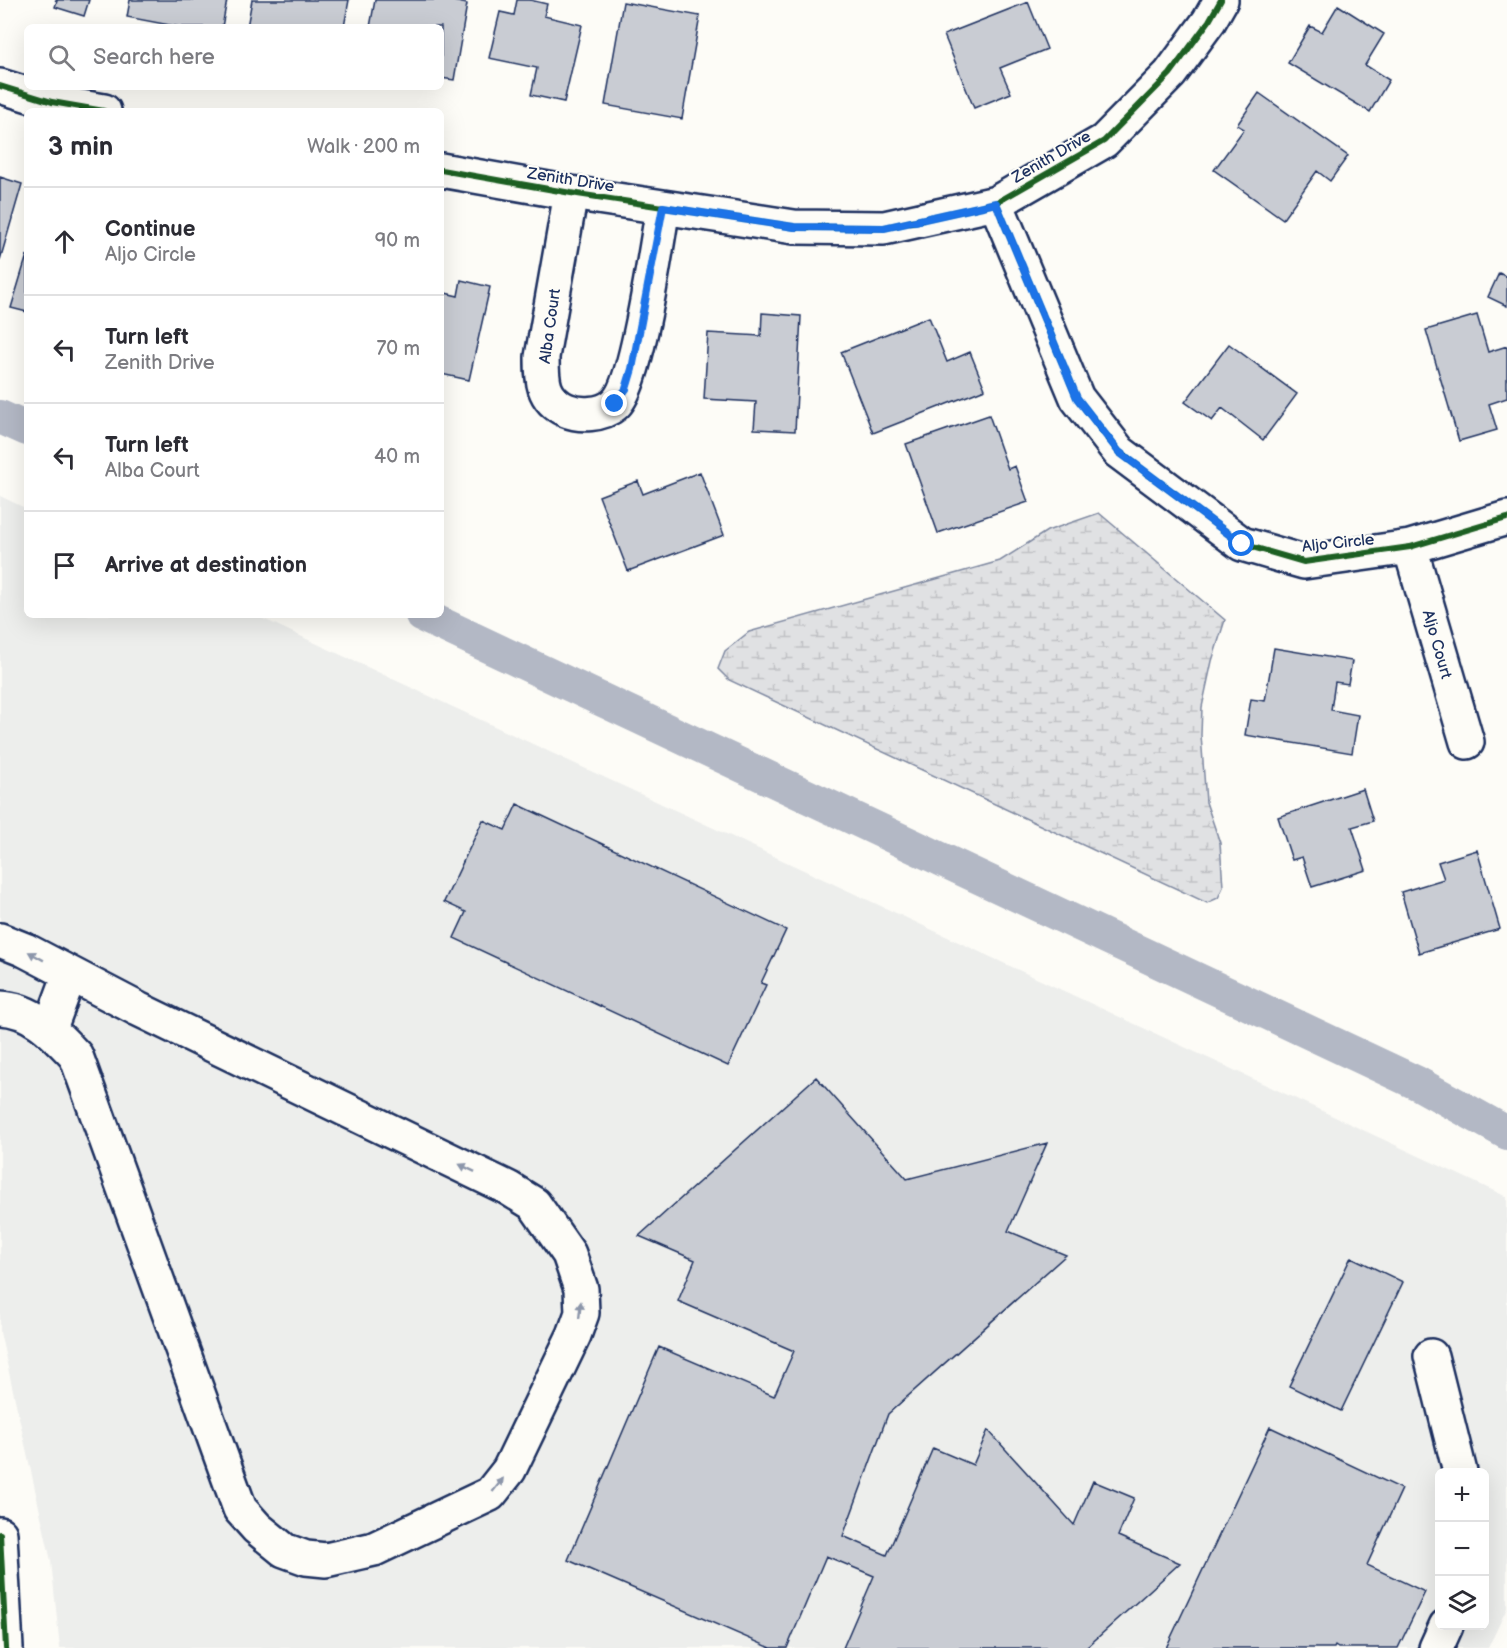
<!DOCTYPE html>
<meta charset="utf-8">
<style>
:root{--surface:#fff;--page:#f7f7f7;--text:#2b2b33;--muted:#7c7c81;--line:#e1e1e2}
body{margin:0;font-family:"Balsamiq Sans",sans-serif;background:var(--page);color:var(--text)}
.controls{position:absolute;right:18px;bottom:18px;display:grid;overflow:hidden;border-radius:9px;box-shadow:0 6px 24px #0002}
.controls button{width:54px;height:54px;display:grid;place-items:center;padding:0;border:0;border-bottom:2px solid var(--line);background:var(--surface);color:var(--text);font:30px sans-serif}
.stop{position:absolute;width:18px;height:18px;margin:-14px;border:4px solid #1a73e8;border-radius:50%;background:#fff}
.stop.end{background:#1a73e8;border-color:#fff;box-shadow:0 2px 6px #0008}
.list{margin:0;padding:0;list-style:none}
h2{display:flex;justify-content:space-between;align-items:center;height:78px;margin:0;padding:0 24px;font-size:26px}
h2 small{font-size:20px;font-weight:400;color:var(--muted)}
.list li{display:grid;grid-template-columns:39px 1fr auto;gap:18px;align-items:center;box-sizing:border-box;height:108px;padding:0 24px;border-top:2px solid var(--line)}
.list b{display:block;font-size:22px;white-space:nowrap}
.list p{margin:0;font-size:20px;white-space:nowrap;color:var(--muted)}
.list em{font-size:20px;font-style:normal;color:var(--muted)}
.icon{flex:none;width:33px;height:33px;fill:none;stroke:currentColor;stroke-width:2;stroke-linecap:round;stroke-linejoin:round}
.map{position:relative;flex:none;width:1507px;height:1648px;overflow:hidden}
.search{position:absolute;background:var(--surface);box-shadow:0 6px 24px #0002;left:24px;top:24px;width:420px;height:66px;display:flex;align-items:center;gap:15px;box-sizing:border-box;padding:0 21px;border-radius:9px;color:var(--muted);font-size:22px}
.panel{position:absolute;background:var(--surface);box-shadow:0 6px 24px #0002;left:24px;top:108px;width:420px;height:510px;border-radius:9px}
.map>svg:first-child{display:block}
.built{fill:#edeeec;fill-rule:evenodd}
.wetland{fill:url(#wetland-marsh);stroke:#7e88a0;stroke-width:1.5}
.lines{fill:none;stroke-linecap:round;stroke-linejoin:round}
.canal{stroke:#b3b8c5;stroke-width:34}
.building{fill:#c9ccd3;stroke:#1b2f5e;stroke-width:1.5}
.minor-casing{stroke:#1b2f5e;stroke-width:38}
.minor{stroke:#fdfcf7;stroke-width:33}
.cycleway-casing{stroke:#fdfcf7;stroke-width:10}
.cycleway{stroke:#1b5e20;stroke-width:6}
.oneway{fill:#8c96aa}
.route{stroke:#1a73e8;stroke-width:8}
.labels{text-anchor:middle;stroke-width:4.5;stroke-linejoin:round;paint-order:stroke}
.street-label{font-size:16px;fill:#1b2f5e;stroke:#fdfcf7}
</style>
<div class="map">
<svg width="1507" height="1648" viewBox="0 0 1507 1648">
<defs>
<pattern id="wetland-marsh" width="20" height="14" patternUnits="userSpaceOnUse" patternTransform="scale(1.5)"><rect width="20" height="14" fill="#e0e1e3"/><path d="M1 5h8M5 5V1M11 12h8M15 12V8" fill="none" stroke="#c0c1c5"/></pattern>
</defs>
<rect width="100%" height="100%" fill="#fdfcf7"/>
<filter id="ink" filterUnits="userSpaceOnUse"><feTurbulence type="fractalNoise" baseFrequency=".0167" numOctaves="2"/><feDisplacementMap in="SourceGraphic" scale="12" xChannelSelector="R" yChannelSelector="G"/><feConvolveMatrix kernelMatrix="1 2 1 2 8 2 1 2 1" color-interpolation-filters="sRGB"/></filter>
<g filter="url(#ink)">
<path class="built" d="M0,496L27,509V615H255L1507,1197V1608L1488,1648H60L51,1561L0,1332ZM1440,1472H1484V1626H1440Z"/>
<path class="wetland" d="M1099,513L1225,620L1212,661L1202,707L1201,735L1206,802L1220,843L1223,887L1218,898L1207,903L729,680L718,669L725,651L749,632L1000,561L1047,531Z"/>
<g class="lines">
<path class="canal" d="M0,417L27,429
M422,615L1419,1084L1507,1133"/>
</g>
<path class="building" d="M55,0H89L84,16L55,7L57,1Z
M130,0H227L222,27H180L127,17Z
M252,0H349L344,27H247Z
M375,0H448L467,4L454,80L441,78V27H370Z
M517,0H530L547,4L544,16L582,25L564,102L531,95L537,68L489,58L500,12L514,15Z
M623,2L700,16L682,119L605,105Z
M1028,2L1047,49L1000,68L1011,93L974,108L944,35Z
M1338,5L1384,34L1365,65L1389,80L1370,112L1288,63L1310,26L1322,32Z
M1259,93L1348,156L1330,181L1317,171L1283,219L1214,170L1244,129L1237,125Z
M0,177L22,184L0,260Z
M27,255V312L11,308Z
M1499,273L1507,277V306L1488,297Z
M461,280L490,287L469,380L441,374V292L458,296Z
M762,313L801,316L795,431L754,429L756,402L704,399L708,333L761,336Z
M1477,315L1488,352L1507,346V398L1489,404L1497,430L1459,441L1426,330Z
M929,317L947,362L970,352L985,389L873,433L841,352Z
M1229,344L1297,394L1263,440L1222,408L1212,421L1185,402Z
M989,415L1008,469L1015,466L1028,502L938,533L906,444Z
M700,472L724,535L628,571L599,496L638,481L643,494Z
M1274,648L1352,661L1348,684L1335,682L1331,710L1358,715L1352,753L1245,735L1251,699L1265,701Z
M1363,789L1373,821L1352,827L1366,870L1312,887L1302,857L1292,860L1278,817Z
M517,804L786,930L761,983L766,985L728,1066L454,938L466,912L444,902L483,820L505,830Z
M1477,850L1500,929L1419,953L1401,892L1444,879L1438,862Z
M816,1077L907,1179L1047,1143L1008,1231L1066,1255L888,1414L843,1536L887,1555L933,1448L973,1465L988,1430L1074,1525L1093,1481L1134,1498L1118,1536L1180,1563L1086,1648H843L874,1576L826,1556L787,1648H771L568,1560L659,1347L774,1396L794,1351L678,1301L695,1260L639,1236Z
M1351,1257L1403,1282L1341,1411L1289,1386Z
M1270,1427L1402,1489L1367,1565L1425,1592L1398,1648H1338L1335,1646L1334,1648H1166Z"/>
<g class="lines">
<g class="minor-casing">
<path id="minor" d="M0,86L52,102L104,111
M441,170L571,193L794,227L884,228L996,203L1104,141L1170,74L1209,21L1221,0
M571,193L542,357C542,380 542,399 566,410C580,416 602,415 614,405C637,387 657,242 663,207
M996,203L1077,398L1119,452L1242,544L1304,562L1410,547L1507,518
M1410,547L1467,742
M0,940L25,950L138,1009L508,1188L534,1204L569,1254L581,1289L582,1313L574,1335L509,1470L490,1494L374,1549L326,1560L306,1558L284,1550L257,1528L240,1509L76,1056C55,1034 33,1009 0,1008
M50,1028L70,974
M1431,1356L1460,1472
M0,1534L6,1648
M1436,1648L1446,1626"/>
</g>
<use href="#minor" class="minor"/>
<g class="cycleway-casing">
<path id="cycleway" d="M0,86L52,102L104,111
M441,170L571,193L794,227L884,228L996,203L1104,141L1170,74L1209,21L1221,0
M996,203L1077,398L1119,452L1242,544L1304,562L1410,547L1507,518
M0,1534L6,1648"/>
</g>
<use href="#cycleway" class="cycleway"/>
</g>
<defs><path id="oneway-solid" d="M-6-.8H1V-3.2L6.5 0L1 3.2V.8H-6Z" transform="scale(1.5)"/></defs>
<g class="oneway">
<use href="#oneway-solid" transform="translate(36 956) rotate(-151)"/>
<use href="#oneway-solid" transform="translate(467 1168) rotate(-154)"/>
<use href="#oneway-solid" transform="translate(580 1310) rotate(-84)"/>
<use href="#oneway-solid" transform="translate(498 1485) rotate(-52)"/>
</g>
</g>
<g class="lines" filter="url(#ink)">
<path class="route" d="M615,404L626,389L632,369L663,207L794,227L884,228L996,203L1077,398L1119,452L1242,544"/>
</g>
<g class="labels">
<g class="street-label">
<text transform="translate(1051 156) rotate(-30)" y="6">Zenith Drive</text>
<text transform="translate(571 179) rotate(9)" y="6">Zenith Drive</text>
<text transform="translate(549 326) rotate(-82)" y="6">Alba Court</text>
<text transform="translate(1338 542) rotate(-6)" y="6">Aljo Circle</text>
<text transform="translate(1438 644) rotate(74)" y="6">Aljo Court</text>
</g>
</g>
</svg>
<div class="controls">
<button>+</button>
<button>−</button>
<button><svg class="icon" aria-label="layers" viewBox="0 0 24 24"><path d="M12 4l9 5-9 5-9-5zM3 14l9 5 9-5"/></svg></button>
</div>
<div class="stop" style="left:1242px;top:544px"></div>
<div class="stop end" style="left:615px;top:404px"></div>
<div class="search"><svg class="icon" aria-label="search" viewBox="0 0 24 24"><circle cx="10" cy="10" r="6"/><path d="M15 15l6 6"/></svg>Search here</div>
<section class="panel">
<h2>3 min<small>Walk · 200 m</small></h2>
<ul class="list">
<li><svg class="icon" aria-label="ahead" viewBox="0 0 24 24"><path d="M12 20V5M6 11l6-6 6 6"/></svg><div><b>Continue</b><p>Aljo Circle</p></div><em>90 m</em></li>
<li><svg class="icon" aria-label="left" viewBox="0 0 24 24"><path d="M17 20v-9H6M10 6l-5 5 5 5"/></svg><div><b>Turn left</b><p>Zenith Drive</p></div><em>70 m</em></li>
<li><svg class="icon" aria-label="left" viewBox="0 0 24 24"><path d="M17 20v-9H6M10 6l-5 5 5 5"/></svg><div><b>Turn left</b><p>Alba Court</p></div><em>40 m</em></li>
<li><svg class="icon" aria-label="arrive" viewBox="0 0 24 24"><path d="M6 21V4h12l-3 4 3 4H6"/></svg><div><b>Arrive at destination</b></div></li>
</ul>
</section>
</div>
